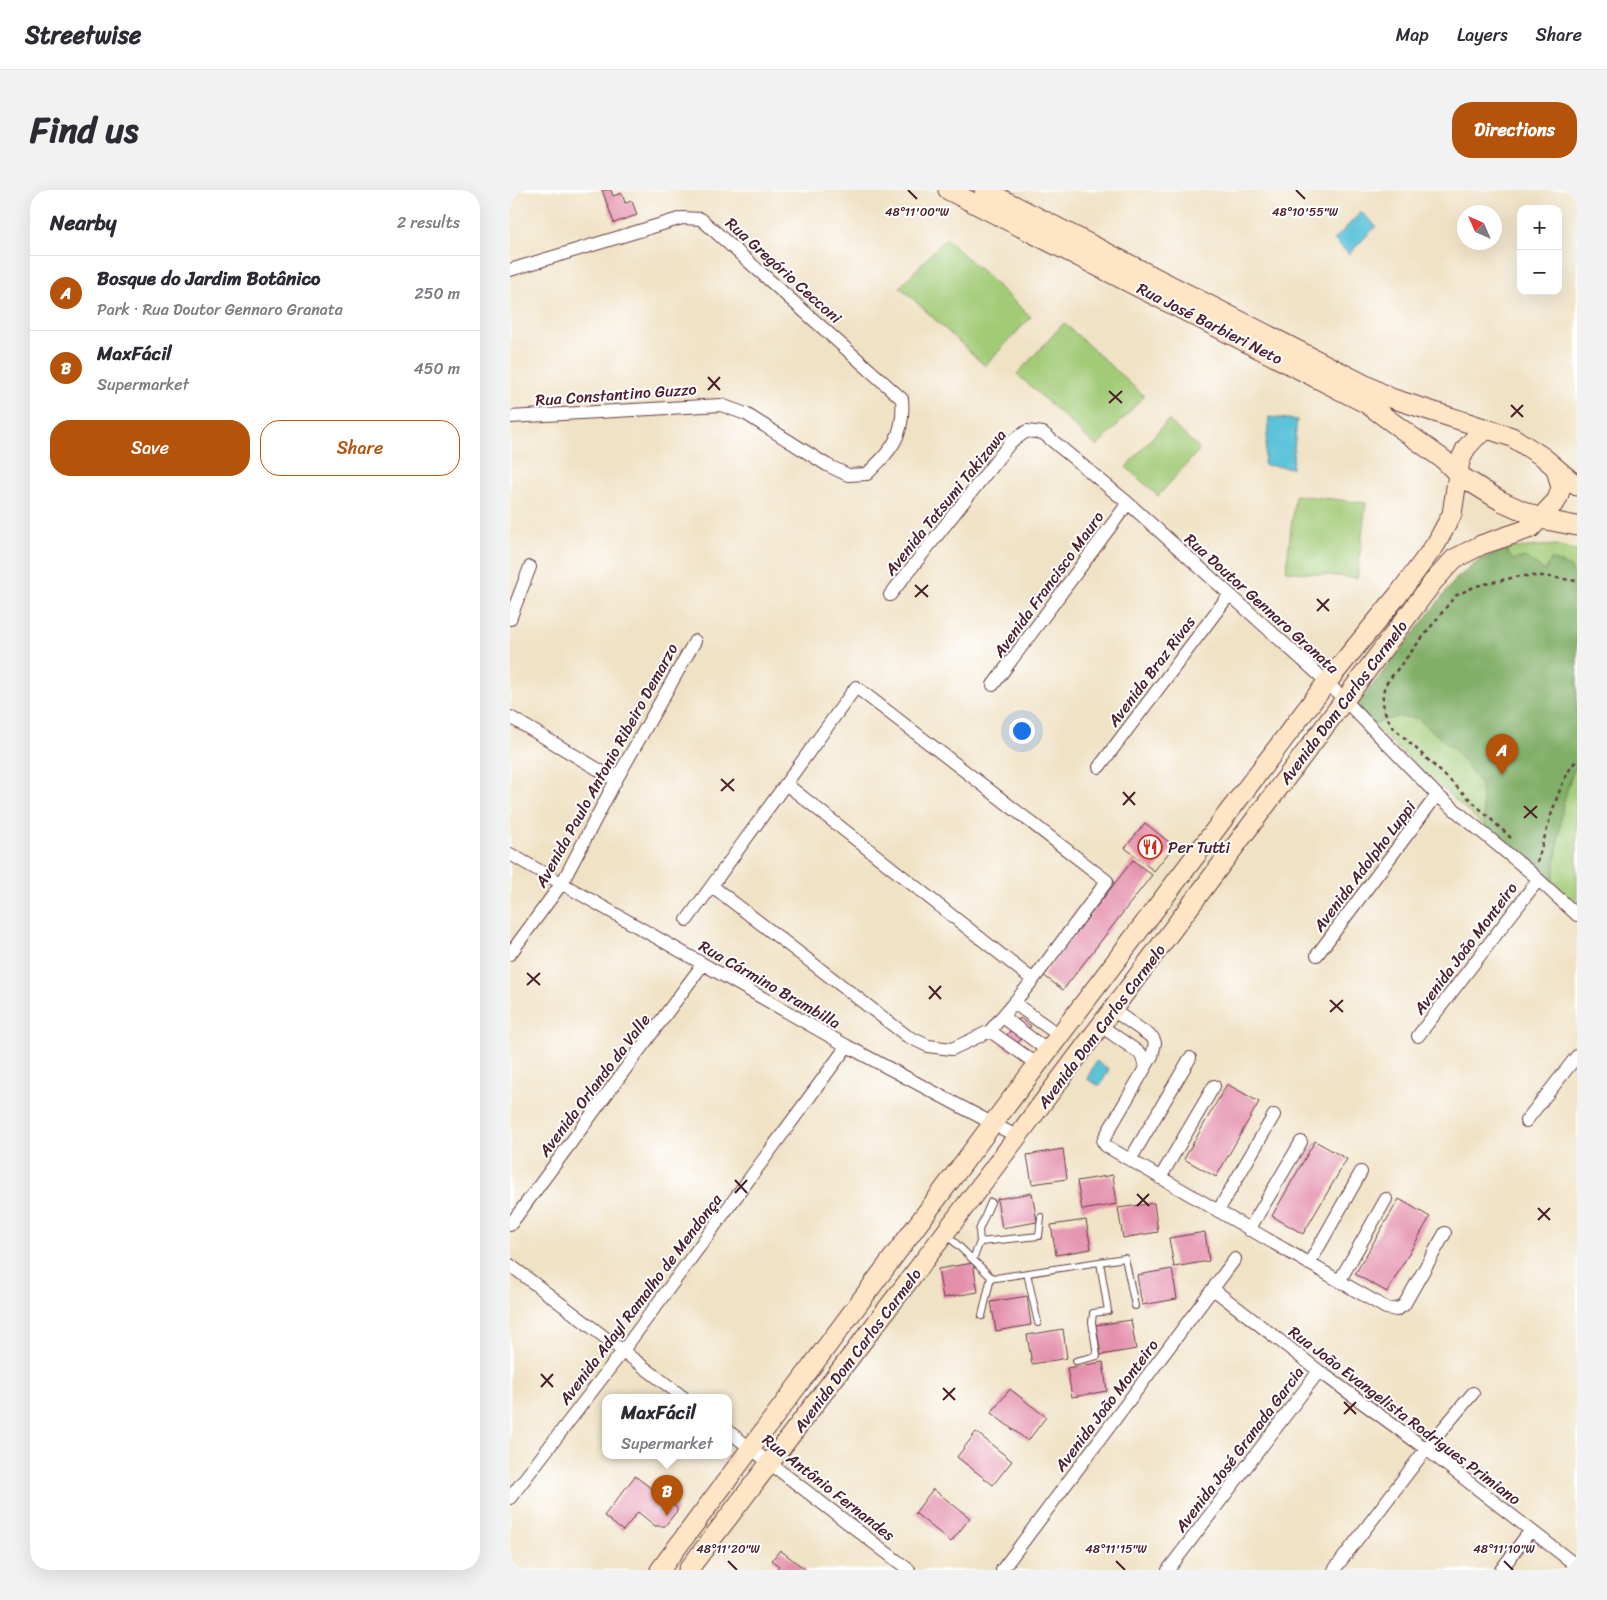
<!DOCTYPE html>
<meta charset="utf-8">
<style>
:root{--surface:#fff;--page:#f2f2f3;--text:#2b2b33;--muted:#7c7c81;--line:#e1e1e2;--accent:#b45309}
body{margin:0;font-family:Sriracha,sans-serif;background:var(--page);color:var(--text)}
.controls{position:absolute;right:15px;top:15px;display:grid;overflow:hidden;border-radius:10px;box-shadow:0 5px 20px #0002}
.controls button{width:45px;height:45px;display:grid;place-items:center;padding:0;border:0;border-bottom:1px solid var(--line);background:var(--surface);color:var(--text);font:25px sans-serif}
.compass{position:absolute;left:947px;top:15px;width:45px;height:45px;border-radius:50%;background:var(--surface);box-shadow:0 5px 20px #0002;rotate:315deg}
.you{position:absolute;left:511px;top:540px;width:18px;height:18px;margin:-12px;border:4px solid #fff;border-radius:50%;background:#1a73e8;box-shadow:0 0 0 8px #1a73e833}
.badge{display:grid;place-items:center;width:32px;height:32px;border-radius:50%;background:var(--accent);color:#fff;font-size:16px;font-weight:700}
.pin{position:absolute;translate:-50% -41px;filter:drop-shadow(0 1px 2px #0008)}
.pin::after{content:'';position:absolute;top:26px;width:18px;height:15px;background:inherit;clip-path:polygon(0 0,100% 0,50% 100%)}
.popup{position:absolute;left:92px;top:1204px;width:130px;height:65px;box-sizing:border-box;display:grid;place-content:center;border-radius:10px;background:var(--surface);filter:drop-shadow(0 1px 4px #0005);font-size:16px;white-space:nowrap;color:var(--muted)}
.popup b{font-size:19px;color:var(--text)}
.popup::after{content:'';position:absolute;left:50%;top:100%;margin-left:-10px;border:10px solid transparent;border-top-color:var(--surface)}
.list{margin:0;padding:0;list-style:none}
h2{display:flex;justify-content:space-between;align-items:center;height:65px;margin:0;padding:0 20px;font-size:21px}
h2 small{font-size:16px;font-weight:400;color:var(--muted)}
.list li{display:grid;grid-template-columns:32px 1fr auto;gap:15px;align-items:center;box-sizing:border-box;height:75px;padding:0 20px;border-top:1px solid var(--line)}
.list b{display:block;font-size:19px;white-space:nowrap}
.list p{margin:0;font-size:16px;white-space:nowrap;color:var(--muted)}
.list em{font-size:16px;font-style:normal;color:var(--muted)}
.actions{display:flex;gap:10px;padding:15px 20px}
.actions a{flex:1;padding:11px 0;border:1px solid var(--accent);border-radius:20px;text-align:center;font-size:18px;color:var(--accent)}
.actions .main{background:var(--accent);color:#fff}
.map{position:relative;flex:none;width:1067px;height:1380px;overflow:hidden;border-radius:20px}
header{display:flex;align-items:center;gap:30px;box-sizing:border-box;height:70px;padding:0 25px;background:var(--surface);border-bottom:1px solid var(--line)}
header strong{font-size:24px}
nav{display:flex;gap:28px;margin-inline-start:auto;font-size:18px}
.intro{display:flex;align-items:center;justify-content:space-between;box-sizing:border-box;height:120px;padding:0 30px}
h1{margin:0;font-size:35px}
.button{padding:12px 22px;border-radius:20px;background:var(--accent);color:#fff;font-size:18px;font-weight:700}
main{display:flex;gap:30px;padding:0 30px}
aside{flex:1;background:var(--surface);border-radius:20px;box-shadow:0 5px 20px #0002}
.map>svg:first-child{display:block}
.green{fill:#a2cb77;stroke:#767551}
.forest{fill:#81af68;stroke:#66674a}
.water{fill:#5cc3d9;stroke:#537182}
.building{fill:#e48fab}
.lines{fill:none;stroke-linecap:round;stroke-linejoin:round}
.lane-casing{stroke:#633c42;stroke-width:8}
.street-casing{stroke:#633c42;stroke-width:14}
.secondary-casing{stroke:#633c42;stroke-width:21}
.path{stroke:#633c42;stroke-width:2.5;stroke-dasharray:4 4;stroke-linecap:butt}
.lane{stroke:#fff;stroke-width:6}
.street{stroke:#fff;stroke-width:12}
.secondary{stroke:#fee5c5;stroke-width:19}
.ticks{fill:none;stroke:#4a1f2b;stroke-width:2}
.labels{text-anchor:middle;stroke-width:4;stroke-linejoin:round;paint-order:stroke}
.street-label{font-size:16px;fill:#4a1f2b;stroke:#fff}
.poi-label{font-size:16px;fill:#4a1f2b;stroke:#fff;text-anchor:start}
.ticks-label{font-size:12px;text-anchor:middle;fill:#4a1f2b;stroke:#fff;stroke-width:4;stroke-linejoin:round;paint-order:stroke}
</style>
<header>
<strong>Streetwise</strong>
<nav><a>Map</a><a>Layers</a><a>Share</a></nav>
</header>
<div class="intro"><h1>Find us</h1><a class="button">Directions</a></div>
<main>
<aside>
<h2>Nearby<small>2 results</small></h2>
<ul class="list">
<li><span class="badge">A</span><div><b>Bosque do Jardim Botânico</b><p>Park · Rua Doutor Gennaro Granata</p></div><em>250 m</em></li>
<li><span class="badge">B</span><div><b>MaxFácil</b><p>Supermarket</p></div><em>450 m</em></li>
</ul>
<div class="actions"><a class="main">Save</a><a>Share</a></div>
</aside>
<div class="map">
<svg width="1067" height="1380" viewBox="0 0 1067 1380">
<rect width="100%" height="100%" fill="#fff"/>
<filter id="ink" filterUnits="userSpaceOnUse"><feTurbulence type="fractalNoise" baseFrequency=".02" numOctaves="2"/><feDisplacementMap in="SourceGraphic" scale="10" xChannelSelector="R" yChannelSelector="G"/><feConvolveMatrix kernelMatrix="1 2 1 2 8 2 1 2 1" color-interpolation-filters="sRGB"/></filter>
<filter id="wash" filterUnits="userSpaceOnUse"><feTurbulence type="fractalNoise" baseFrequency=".0096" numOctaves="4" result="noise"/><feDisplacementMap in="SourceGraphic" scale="20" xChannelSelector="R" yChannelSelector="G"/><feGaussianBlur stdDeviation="1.12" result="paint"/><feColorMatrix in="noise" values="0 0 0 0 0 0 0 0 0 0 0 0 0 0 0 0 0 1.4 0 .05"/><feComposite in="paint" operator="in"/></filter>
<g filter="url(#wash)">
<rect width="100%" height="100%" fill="#f0e2c5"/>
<path class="green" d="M436,48L521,127L475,176L390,97Z
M554,133L634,206L587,257L507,184Z
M658,230L690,259L648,306L616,277Z
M785,305L856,313L847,388L776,381Z
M1047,355L1067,361V720L861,534L946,389L971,369L1002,358Z"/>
<path class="forest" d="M996,360L1003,370L1015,367L1035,381L1041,369L1060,377L1067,390V578L1063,581L1053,614L1042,698L975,637L970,593L945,560L907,528L887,527L861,534L844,519L946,389L971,369Z"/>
<path class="water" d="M851,22L866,36L839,64L824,50Z
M759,227L787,230L782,278L754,275Z
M586,871L599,879L590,896L577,889Z"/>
<g id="blocks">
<path class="building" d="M92,0H101L103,6L112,3L115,13L122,11L127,25L104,33Z
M635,633L664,656L644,681L615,658Z
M623,670L642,685L553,800L533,785Z
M510,828L521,836L501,862L490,854Z
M717,894L749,912L706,987L674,969Z
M805,951L837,969L793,1044L762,1026Z
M553,959L557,989L522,994L517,965Z
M603,985L607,1014L572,1020L567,991Z
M522,1003L527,1032L492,1038L487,1009Z
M889,1009L920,1027L877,1102L845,1084Z
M644,1013L648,1042L613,1048L608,1018Z
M576,1030L581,1059L546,1065L541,1035Z
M695,1042L699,1071L664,1077L659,1048Z
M463,1073L468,1102L433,1108L428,1079Z
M662,1079L667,1109L632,1115L627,1085Z
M517,1106L521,1135L486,1141L481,1112Z
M621,1130L626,1159L591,1165L586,1135Z
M553,1139L557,1168L522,1174L517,1145Z
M593,1172L597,1201L562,1207L557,1178Z
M500,1199L536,1227L518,1251L481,1223Z
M466,1242L502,1271L483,1295L447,1267Z
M125,1286L167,1318V1321L155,1336H145L128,1322L113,1341L94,1326Z
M423,1299L460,1328L441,1352L405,1323Z
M270,1360L296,1380H265L269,1376L262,1370Z"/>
</g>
</g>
<g filter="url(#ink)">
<use href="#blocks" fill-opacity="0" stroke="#633c42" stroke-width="1"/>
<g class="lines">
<g class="lane-casing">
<path id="lane" d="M437,1045L481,1087L486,1088L615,1068L625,1116
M470,1052L529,1046L531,1027
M463,1069L470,1052L469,1040L481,1012
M517,1083L528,1133
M472,1126L481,1087
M566,1171L587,1166L582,1132L583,1123L598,1121L590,1072"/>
</g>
<g class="street-casing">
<path id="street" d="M0,80L172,28L191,29L392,209C395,246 382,259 357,284L338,285L317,275L236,224L211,215L0,227
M380,405L501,252L517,241L533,243L618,313L817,492L927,605L1019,681L1067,725
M0,429L20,377
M483,495L618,313
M0,527L106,590
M589,577L719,405
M276,594L523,790
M0,664L337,856L508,947
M177,730L346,497L597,691L523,790L480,841L442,859L418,856L397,846L202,696
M0,764L52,693L106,590L185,451
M807,765L927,605
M504,813L550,846
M603,820L643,848L645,853L642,866L595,947L593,952L596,956L876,1118L886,1120L894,1115L935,1043
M493,827L538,861
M591,836L631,864L635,876
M480,841L528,875
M908,846L1028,690
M1016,931L1067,866
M620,970L680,868
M650,988L704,896
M708,1021L764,925
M0,1035L193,774
M739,1040L791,952
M799,1074L851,982
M0,1075L173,1207
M830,1090L876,1009
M703,1099L809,1181L916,1259L1067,1376
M218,1241L399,1380
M0,1308L112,1162L337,856
M492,1380L725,1069
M658,1380L809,1181
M824,1380L916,1259L963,1203
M991,1380L1020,1341"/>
</g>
<g class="secondary-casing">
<path id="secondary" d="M438,0L857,214L934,270L949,285L991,311L1031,329L1067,336
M474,0L881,208L1002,247L1033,267L1067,296
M150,1380L484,932L817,492L888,405L926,354L942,324L950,271L956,258L966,247L977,240
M178,1380L435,1043L923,392L944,369L971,355L1021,338L1047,310L1051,298L1046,279"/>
</g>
<path class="path" d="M1001,648L882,536C874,523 870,511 875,495L945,406L966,396L1010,386H1033L1067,391
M1027,672C1036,646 1048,589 1067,570"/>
<use href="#lane" class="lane"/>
<use href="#street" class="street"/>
<use href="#secondary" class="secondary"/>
</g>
</g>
<path class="ticks" d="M398,0L407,9M786,0L795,9M198,187L210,200M198,200L210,187M599,201L612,213M599,213L612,201M1001,215L1013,227M1001,227L1013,215M405,395L418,407M405,407L418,395M807,409L819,421M807,421L819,409M211,589L224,601M211,601L224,589M613,602L625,615M613,615L625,602M1014,616L1027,628M1014,628L1027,616M17,783L30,795M17,795L30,783M419,796L431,809M419,809L431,796M820,810L833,822M820,822L833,810M225,990L237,1003M225,1003L237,990M627,1004L639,1016M627,1016L639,1004M1028,1018L1040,1030M1028,1030L1040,1018M31,1184L43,1197M31,1197L43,1184M433,1198L445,1210M433,1210L445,1198M834,1212L846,1224M834,1224L846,1212M218,1371L227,1380M606,1371L615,1380M994,1371L1003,1380"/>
<defs>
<g id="restaurant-ring" transform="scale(1.25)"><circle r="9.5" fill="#fff" stroke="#c8321e" stroke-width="1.5"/><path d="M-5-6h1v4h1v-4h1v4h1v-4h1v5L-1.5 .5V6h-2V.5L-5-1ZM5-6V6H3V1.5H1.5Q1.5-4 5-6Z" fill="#c8321e"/></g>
</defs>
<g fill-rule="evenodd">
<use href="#restaurant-ring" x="640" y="657"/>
</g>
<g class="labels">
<g class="street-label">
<text transform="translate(274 80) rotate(42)" y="6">Rua Gregório Cecconi</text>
<text transform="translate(700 133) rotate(27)" y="6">Rua José Barbieri Neto</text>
<text transform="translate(106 204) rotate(-4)" y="6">Rua Constantino Guzzo</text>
<text transform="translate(435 312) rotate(-51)" y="6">Avenida Tatsumi Takizawa</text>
<text transform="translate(538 394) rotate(-54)" y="6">Avenida Francisco Mauro</text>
<text transform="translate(752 413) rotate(42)" y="6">Rua Doutor Gennaro Granata</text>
<text transform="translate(641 481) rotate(-53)" y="6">Avenida Braz Rivas</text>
<text transform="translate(833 512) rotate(-53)" y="6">Avenida Dom Carlos Carmelo</text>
<text transform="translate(96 575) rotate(-61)" y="6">Avenida Paulo Antonio Ribeiro Demarzo</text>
<text transform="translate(854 676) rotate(-53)" y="6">Avenida Adolpho Luppi</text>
<text transform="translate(955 758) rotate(-53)" y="6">Avenida João Monteiro</text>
<text transform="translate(260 794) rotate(30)" y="6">Rua Cármino Brambilla</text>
<text transform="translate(591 836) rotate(-53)" y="6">Avenida Dom Carlos Carmelo</text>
<text transform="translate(84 895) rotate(-53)" y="6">Avenida Orlando da Valle</text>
<text transform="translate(130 1109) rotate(-53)" y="6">Avenida Adayl Ramalho de Mendonça</text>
<text transform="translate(347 1160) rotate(-53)" y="6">Avenida Dom Carlos Carmelo</text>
<text transform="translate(596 1215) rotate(-53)" y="6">Avenida João Monteiro</text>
<text transform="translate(895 1225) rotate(37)" y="6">Rua João Evangelista Rodrigues Primiano</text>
<text transform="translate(729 1259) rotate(-53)" y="6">Avenida José Granada Garcia</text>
<text transform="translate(319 1297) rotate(38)" y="6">Rua Antônio Fernandes</text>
</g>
<g class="poi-label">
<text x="658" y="663">Per Tutti</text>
</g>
</g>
<g class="ticks-label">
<text x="407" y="26">48°11'00"W</text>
<text x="795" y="26">48°10'55"W</text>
<text x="218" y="1363">48°11'20"W</text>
<text x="606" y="1363">48°11'15"W</text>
<text x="994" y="1363">48°11'10"W</text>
</g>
</svg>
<div class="controls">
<button>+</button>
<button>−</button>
</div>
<svg class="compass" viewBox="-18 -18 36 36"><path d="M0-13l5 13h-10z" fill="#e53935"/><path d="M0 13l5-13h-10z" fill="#7c7c81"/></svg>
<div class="you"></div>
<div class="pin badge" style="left:992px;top:585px">A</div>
<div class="pin badge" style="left:157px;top:1326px">B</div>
<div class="popup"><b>MaxFácil</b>Supermarket</div>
</div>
</main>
